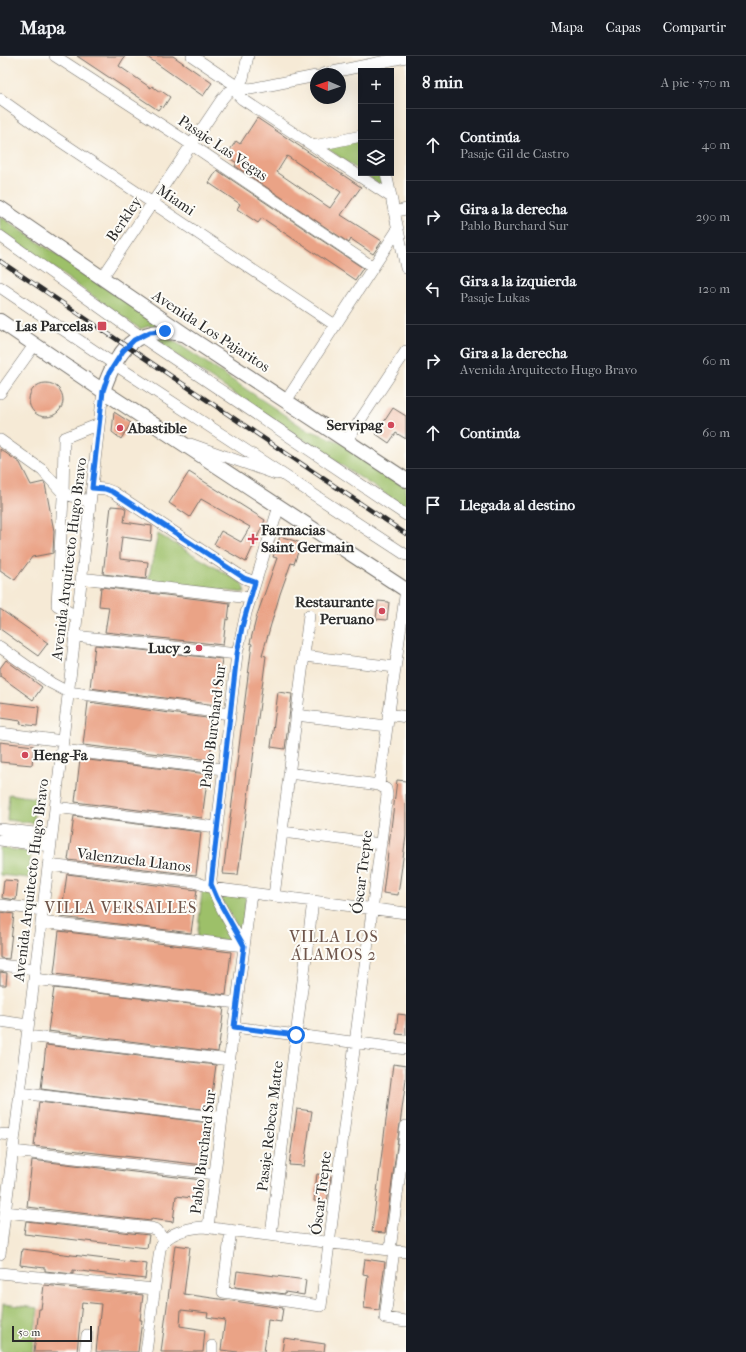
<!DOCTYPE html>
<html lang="es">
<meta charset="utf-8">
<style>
:root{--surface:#171b24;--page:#20242c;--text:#f1f3f6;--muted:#9ea1a6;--line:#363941}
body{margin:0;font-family:"IM FELL French Canon",serif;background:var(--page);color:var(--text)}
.controls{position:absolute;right:12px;top:12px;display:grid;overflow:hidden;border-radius:0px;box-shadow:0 4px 16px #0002}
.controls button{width:36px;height:36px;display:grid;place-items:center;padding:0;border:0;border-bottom:1px solid var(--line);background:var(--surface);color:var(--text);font:20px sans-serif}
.compass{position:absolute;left:310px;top:12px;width:36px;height:36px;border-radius:50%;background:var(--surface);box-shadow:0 4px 16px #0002;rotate:272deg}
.scale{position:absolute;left:12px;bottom:10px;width:80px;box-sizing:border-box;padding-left:4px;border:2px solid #2b2b2b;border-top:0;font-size:11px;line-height:14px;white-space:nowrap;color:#2b2b2b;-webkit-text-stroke:3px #fdfcf7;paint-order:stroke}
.stop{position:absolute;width:12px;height:12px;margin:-9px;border:3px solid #1a73e8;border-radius:50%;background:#fff}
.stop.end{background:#1a73e8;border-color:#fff;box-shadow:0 1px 4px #0008}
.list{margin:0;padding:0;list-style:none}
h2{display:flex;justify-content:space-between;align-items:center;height:52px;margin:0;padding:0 16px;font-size:17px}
h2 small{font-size:13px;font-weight:400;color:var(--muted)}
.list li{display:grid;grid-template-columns:26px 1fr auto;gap:12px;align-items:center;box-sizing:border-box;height:72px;padding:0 16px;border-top:1px solid var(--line)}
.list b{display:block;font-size:15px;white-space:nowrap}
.list p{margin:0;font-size:13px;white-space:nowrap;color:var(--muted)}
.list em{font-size:13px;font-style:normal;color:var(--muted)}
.icon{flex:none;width:22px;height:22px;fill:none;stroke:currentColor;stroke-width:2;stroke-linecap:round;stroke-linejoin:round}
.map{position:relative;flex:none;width:406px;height:1296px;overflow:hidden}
header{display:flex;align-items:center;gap:24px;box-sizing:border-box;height:56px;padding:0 20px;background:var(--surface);border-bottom:1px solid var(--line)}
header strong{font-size:19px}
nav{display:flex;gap:22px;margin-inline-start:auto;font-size:14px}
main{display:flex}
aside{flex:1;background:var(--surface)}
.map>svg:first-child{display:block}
.green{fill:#9dc069;stroke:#64764a}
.building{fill:#eaa386;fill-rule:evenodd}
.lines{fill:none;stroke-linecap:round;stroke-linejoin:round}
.minor-casing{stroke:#726e67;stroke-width:12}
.major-casing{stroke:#726e67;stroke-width:16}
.minor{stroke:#fff;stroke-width:11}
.major{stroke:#fff;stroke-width:14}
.rail-casing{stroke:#2b2b2b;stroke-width:4.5}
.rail{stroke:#fdfcf7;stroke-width:3;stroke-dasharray:9;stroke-linecap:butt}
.route{stroke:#1a73e8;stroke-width:5}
.poi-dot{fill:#d1495b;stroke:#fdfcf7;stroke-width:1.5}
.labels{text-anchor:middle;stroke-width:4;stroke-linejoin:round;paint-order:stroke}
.street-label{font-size:15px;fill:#2b2b2b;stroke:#fdfcf7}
.poi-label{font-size:15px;font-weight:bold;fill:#2b2b2b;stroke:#fdfcf7;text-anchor:end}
.neighbourhood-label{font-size:16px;letter-spacing:1px;fill:#6e554b;stroke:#fdfcf7}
</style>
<header>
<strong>Mapa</strong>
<nav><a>Mapa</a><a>Capas</a><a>Compartir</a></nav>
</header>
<main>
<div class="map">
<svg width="406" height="1296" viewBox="0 0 406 1296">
<rect width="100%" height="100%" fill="#fdfcf7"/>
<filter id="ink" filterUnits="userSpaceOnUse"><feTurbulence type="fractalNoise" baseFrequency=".025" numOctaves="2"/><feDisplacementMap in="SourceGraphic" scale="8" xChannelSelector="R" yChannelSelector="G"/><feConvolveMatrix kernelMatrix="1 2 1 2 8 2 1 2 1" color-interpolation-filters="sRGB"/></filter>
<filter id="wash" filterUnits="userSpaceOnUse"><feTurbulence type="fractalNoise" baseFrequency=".012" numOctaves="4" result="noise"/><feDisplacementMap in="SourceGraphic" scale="16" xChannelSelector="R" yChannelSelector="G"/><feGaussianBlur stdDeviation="0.9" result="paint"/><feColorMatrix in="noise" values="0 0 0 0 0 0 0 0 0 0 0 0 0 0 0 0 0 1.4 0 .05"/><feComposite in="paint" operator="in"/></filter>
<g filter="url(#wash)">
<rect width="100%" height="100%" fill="#f6ead6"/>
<path class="green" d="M361,84V116L325,91Z
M363,117H382L385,132Z
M0,160L163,271L149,270L140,273L0,175Z
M161,280L174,285L304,372L340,386L406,431V452L152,283Z
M158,478L242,527L245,537L148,525Z
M9,738L36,742L33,767L7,764Z
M0,792L31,796L29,822L0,819Z
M202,835L212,837L238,885L197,883Z
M217,836L246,840L242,879Z
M3,1248L38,1252L32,1296H0V1273Z"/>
<g id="blocks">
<path class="building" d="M77,0H125L119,10L151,32L152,30L160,36V34L170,41L163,52L161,50L158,54Z
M146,0H173L212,27L203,40Z
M257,62L361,131L341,159L382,185L373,198L351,183L349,187L235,110L237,107L226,100L236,85L240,88ZM287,100L341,136L330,152L277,116Z
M217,114L363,212L355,224L262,162L258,167L237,153L240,148L209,127Z
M29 344a17 17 0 1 1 34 0a17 17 0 1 1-34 0Z
M393,352L406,360V383L396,377L389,387L376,378Z
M114,356L131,367L121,383L112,376Z
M0,393L20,407L31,429L44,426L45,428L54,475L53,497L32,501L15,524L0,514Z
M189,416L265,464L246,506L214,488L221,475L241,486L250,471L201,443L190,461L169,447Z
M111,450L123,451L126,453L124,466L152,470L151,485L122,481L120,498V503L148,506L146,523L103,518Z
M280,480L301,487L294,508L291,507L280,538L262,599L266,600L238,819L223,818L252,588L250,587L257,559L277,502L273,501Z
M101,531L230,547L228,564L226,563L223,589L105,576L109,551L99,550Z
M378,545L389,546L387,564L376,563Z
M0,553L48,587L38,600L0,573Z
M95,589L222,603L216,649L90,632Z
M6,604L42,631L33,644L0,620V612Z
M278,636L292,638L285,693L271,691Z
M0,646L39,651L37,670L20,668L21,665L0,662Z
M88,646L214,663L210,704L83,689Z
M0,686L34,690L32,709L0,706Z
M80,703L208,718L202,762L75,746Z
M397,724L406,725V780L398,839L383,837Z
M74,760L201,776L196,819L68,804Z
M67,818L197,834L191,877L61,861Z
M4,824L18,825L16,844L2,842Z
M0,856L14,858L9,903L0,902Z
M59,875L231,896L226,939L55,918L54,917Z
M0,916L7,917L6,929H0Z
M54,932L224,952L218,996L48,975Z
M398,958L406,959V979L396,978Z
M46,989L216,1009L210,1054L41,1033Z
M393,1008L406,1010V1024L385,1177L372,1176Z
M39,1046L209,1067L204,1109L34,1090Z
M297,1053L312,1055L304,1110L289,1109Z
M32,1104L202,1124L199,1143L176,1140L173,1166L151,1163V1165L27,1151Z
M317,1118L331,1120L327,1146L314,1145Z
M26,1165L149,1179L147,1192L24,1178Z
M175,1189L190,1191L184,1238L283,1252L281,1266L268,1264L264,1296H238L221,1294L225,1264L207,1261L208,1257L181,1254L180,1270L205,1274L203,1296H161Z
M22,1193L147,1208L145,1223L73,1214V1218L45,1215V1212L20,1209Z
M365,1203L385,1206L379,1254L364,1252L368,1219L363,1218Z
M237,1215L306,1224L304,1239L285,1236V1238L235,1231Z
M44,1229L143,1239L140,1264H142L138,1296H96L101,1248L82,1246L77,1296H34L39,1253H41Z
M284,1282L325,1288L324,1296H282Z"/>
</g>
</g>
<g filter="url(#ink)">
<use href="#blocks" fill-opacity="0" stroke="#726e67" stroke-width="1"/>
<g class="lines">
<g class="minor-casing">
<path id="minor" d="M55,0L183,83L373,211
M192,0L238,31
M323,18L406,1
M238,31V39L242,43L391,141
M238,31L243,22L248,0
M0,43L45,75L335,269
M314,90L361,80
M386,117L406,212
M394,156L406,153
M0,180L140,280L406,459
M102,222L222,43L227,37L238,31L250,33L316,20
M0,231L114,308L406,499
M0,337L35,288
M286,345L398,173
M0,384L42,414L63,437L90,446
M347,384L406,295
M190,388L276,418
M92,432L105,433L113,436L244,522L255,526
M81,522L250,542
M77,561L57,549L63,442L64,382L99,368
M75,580L237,598
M0,591L51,627L68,636L230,658
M304,600L395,611
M388,658L406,661
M296,659L387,670
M0,677L63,685
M62,694L223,713
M379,729L406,533
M55,751L216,771
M0,773L52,779
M282,776L381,788
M0,784L50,790
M48,809L195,826L212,832L406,857
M274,840L309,559
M0,849L43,854
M41,866L244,890
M244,890C235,876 211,838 211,823L237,598L246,557L279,450
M0,909L35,913
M34,923L237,947
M0,965L28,969
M234,971L406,993
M27,980L230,1004
M20,1037L222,1062
M0,1078L15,1079
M13,1095L215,1118
M5,1156L151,1172L157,1174L164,1185
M208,1171L251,837
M231,1174L223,1236L321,1250L387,739L386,733L379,729L289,717
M271,1179L313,845
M390,1194L406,1070
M394,1194L385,1262L406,1265
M0,1198L52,779L103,335
M0,1217L154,1233
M85,1296L87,1279
M146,1296L160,1193C165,1177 188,1172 203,1171L406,1196
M212,1296V1290"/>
</g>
<g class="major-casing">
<path id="major" d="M0,152L187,280L406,424
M0,265L103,335L406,534
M103,335C116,296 135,268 181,278"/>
</g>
<use href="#minor" class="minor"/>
<use href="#major" class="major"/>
<g class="rail-casing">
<path id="rail" d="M0,205L406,478"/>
</g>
<use href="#rail" class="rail"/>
</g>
</g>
<g class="lines" filter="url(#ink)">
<path class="route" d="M165,275L150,276L134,284L123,295L109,317L103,335L92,432L105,433L113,436L244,522L255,526L242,571L237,598L211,828L217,842L244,890L234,971L296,979"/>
</g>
<g class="poi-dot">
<rect x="97" y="265" width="10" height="10" rx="2"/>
<circle cx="391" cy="369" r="4"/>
<circle cx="120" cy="372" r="4"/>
<path d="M251 477h4v4h4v4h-4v4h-4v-4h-4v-4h4z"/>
<circle cx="382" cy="555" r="4"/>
<circle cx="199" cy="592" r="4"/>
<circle cx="25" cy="699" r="4"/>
</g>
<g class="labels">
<g class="street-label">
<text transform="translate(223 92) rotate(34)" y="5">Pasaje Las Vegas</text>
<text transform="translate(176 144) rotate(34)" y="5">Miami</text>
<text transform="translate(124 163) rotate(-56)" y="5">Berkley</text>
<text transform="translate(211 275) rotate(33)" y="5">Avenida Los Pajaritos</text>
<text transform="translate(69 503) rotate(-83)" y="5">Avenida Arquitecto Hugo Bravo</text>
<text transform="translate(213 670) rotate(-83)" y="5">Pablo Burchard Sur</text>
<text transform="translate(134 804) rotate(7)" y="5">Valenzuela Llanos</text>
<text transform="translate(362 816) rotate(-83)" y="5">Óscar Trepte</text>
<text transform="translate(31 824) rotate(-83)" y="5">Avenida Arquitecto Hugo Bravo</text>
<text transform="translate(270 1070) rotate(-83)" y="5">Pasaje Rebeca Matte</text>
<text transform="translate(203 1096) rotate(-83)" y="5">Pablo Burchard Sur</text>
<text transform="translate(321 1137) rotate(-83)" y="5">Óscar Trepte</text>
</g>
<g class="poi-label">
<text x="93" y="275">Las Parcelas</text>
<text x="383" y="374">Servipag</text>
<text x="128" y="377" text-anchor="start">Abastible</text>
<text x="261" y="479" text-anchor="start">Farmacias<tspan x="261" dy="17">Saint Germain</tspan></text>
<text x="374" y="551">Restaurante<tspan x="374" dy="17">Peruano</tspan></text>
<text x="191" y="597">Lucy 2</text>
<text x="33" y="704" text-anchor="start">Heng-Fa</text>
</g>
<g class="neighbourhood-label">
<text x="121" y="857">VILLA VERSALLES</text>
<text x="334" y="886">VILLA LOS<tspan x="334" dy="18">ÁLAMOS 2</tspan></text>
</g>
</g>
</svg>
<div class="controls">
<button>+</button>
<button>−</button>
<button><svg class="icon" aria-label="layers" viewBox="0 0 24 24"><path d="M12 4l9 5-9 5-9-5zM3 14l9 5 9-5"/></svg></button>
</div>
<svg class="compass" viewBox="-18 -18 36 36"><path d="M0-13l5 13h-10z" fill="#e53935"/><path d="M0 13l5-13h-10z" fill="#9ea1a6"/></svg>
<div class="scale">50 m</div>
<div class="stop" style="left:296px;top:979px"></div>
<div class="stop end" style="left:165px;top:275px"></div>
</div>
<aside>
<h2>8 min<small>A pie · 570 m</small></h2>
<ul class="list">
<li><svg class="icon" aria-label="ahead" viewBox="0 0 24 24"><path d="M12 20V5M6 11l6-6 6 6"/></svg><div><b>Continúa</b><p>Pasaje Gil de Castro</p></div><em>40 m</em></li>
<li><svg class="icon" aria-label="right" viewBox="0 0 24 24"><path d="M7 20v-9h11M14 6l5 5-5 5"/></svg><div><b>Gira a la derecha</b><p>Pablo Burchard Sur</p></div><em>290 m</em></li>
<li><svg class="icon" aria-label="left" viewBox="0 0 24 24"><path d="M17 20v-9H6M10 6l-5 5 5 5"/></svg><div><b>Gira a la izquierda</b><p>Pasaje Lukas</p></div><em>120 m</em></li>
<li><svg class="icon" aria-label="right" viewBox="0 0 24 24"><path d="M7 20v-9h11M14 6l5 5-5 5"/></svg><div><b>Gira a la derecha</b><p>Avenida Arquitecto Hugo Bravo</p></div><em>60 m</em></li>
<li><svg class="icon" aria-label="ahead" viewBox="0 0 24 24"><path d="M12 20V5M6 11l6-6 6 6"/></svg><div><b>Continúa</b></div><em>60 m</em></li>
<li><svg class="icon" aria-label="arrive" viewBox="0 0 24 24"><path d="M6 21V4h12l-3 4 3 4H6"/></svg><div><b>Llegada al destino</b></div></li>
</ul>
</aside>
</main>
